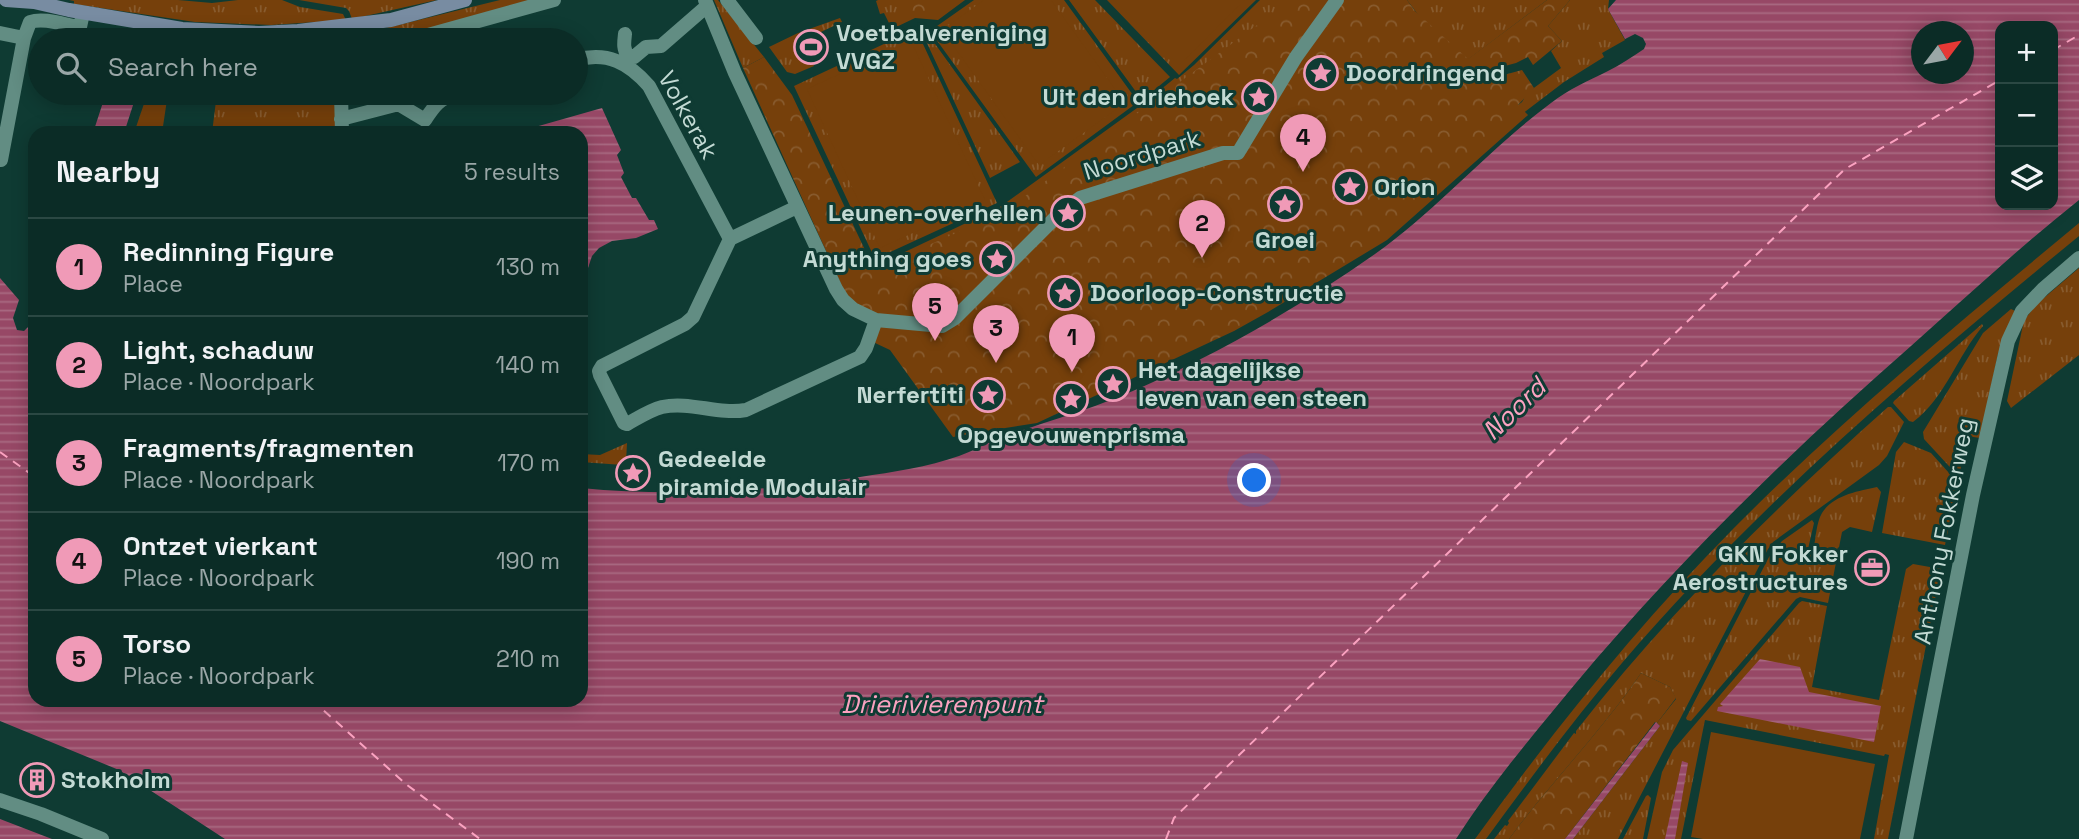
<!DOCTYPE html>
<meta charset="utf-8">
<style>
:root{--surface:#0b2c26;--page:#193832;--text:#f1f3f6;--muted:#9aa7a7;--line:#2b4843;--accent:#f09ab7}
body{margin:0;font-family:"Space Grotesk",sans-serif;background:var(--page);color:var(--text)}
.controls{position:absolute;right:21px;top:21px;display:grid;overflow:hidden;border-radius:14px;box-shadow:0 4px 18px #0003}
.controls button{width:63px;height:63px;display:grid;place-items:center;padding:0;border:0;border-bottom:2px solid var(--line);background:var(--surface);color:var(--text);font:35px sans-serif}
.compass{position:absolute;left:1911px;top:21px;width:63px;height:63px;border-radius:50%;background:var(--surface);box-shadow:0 4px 18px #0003;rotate:58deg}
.you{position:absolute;left:1255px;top:481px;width:24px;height:24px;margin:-18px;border:5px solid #fff;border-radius:50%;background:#1a73e8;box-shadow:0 0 0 10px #1a73e833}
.badge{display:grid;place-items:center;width:46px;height:46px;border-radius:50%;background:var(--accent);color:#111;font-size:23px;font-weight:700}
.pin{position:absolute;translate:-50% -58px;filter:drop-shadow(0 2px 4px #0008)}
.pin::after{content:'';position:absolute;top:37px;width:24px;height:21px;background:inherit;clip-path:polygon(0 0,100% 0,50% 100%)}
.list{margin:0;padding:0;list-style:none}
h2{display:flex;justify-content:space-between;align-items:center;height:91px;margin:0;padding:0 28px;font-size:30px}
h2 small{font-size:23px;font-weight:400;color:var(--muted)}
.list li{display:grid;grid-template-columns:46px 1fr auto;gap:21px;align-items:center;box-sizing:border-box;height:98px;padding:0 28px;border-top:2px solid var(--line)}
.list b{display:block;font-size:26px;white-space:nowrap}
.list p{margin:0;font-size:23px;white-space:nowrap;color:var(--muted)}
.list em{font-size:23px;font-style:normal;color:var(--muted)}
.icon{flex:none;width:38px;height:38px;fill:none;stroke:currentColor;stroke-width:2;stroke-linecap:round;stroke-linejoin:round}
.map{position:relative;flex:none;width:2079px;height:839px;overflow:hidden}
.search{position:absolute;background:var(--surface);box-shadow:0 4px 18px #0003;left:28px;top:28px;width:560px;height:77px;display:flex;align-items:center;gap:18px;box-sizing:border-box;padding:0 24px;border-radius:38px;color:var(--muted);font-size:26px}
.panel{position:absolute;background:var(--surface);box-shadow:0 4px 18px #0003;left:28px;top:126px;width:560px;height:581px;border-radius:21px}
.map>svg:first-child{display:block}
.grass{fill:url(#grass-tufts)}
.forest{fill:url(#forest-crowns)}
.garden{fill:#76400b}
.water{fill:url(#water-rules);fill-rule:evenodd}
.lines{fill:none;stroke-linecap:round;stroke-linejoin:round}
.ferry{stroke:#fba2c0;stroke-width:2;stroke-dasharray:9 7;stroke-linecap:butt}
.street{stroke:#628d83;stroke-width:14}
.secondary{stroke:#788ca2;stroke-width:14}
.labels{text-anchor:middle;stroke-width:6;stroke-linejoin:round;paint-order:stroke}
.poi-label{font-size:24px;font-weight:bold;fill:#c3dad4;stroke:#0f3b33;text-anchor:start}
.street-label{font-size:24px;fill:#c3dad4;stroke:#0f3b33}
.water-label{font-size:26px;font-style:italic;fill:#fba2c0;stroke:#0f3b33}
</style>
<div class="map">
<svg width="2079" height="839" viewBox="0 0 2079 839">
<defs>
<pattern id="grass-tufts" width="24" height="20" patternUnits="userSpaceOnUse" patternTransform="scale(1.75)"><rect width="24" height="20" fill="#76400b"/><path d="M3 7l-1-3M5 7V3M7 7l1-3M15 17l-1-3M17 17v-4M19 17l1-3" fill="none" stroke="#885b2e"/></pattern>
<pattern id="forest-crowns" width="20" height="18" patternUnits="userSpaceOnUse" patternTransform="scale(1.75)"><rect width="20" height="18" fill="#76400b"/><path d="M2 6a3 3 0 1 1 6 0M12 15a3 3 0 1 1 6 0" fill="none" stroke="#885b2e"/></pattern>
<pattern id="water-rules" width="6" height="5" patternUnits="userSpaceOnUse" patternTransform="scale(1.75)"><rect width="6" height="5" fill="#974866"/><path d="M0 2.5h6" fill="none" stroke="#a86a82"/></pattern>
</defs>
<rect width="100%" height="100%" fill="#0f3b33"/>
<path class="grass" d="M69,0H178L212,3L238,0H282L300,7L343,14L346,20L271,25L195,22L74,4V1Z
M299,0H437L352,19L349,11L346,8Z
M500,0H539L395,40H350L353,31L378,30Z
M714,0H718L764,57L743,68Z
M878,0H965L938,20L915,18L892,29L884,13L880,14L876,1Z
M974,0H1064L1138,102L1036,177L930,31Z
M1069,0H1095L1170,77L1142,100Z
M1107,0H1256L1179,75Z
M1260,0H1295L973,236L885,269L873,267L1000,207L1144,103L1175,78L1177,79L1194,65Z
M1407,0H1547L1458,67Z
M1570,0H1609L1608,9L1625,40L1602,53L1604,57L1564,82L1514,120H1498L1522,102L1527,93L1561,68L1551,51L1562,41L1548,26Z
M840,18L842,22L802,41L814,66L795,74L787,72L769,47L798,33Z
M916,29L997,203L875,259L794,86Z
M928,34L1020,162L990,178L925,39Z
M143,93H168L162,133H134L147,95Z
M217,93H336L337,133H212Z
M2079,223V236C1918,368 1758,504 1622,663C1574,719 1530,779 1486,839H1475C1554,730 1638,625 1733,529C1841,420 1961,321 2079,223Z
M2079,268V355L2011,408L2007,401L2024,320L2038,303Z
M2011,309L2015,311L1998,354L1980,438L1967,436L1959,477L1924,439L1923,432L1983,333Z
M1982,324L1983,326C1957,356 1946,397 1913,422L1909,421L1893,403L1894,401Z
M1888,407H1891L1904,422L1887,456L1879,465L1773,542L1768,549L1618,839H1573L1660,726L1657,723L1676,699L1670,687L1641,673C1601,732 1551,782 1509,839H1494L1505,825L1507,826L1509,823L1508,821L1574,733L1576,734V731C1669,612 1776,507 1888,407Z
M1904,442L1931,453L1958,483L1945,545L1882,533L1896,452Z
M627,443L626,462L623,465L581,462V454L600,455Z
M1877,487L1881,492L1872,532L1850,527L1842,532L1828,603L1800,597L1796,599L1691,721L1687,720L1686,718L1769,557L1782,541L1812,520L1814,523L1808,549L1813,551C1816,539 1816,523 1822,513C1833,495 1859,491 1877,487Z
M1913,564L1941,569L1888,839H1874L1889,755L1885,754L1884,756L1705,720L1681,839H1647L1662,772L1673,750L1799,603L1802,601L1827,606L1812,687L1879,700L1906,569Z
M1648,795L1651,798L1643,839H1623L1646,796Z"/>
<path class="forest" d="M908,0H948C946,3 944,7 942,11C934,21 918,15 907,18L899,11L897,5Z
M1291,0H1407L1415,11L1468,59L1547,0H1570L1548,26L1562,41L1533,65L1528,57L1516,63L1482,72L1489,79L1522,70L1534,88L1518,105L1528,115L1387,240L1268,312L1234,331L1037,423L986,431L982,435L980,432L953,437L890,350L873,342L876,333L839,285L841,284L743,68L764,57L792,95L873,267L876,268L1002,213Z
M1641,673L1670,687L1676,698L1657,723L1655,722L1565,839H1509C1551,782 1601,732 1641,673Z"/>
<path class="garden" d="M984,0H1051L1125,103L1039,165L942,30Z
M1114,0H1245L1179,65Z
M911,41L985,200L880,248L807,89Z
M1711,732L1875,764L1860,839H1703L1691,837Z"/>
<path class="water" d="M1616,0H2079V200C2021,246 1966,297 1911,346C1782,459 1660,579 1552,712C1518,753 1484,795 1456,839H225L119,770L0,721V278L19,300L13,318L17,330L24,331L30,325L35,307V700H581V488C673,497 768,491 860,477C893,472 928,467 959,456C976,450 991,440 1008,435C1046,422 1084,411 1121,396C1211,358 1295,310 1375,254C1438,209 1489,149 1551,103C1569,89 1588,81 1608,71C1620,65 1632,57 1644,49L1646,44L1643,38L1635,34L1625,39L1608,9ZM2000,26H2053V205H2000ZM1922,32H1964V74H1922Z
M106,93L135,99L124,133H93Z
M602,108L621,150L617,155L624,173L621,177L632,198H636L649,220H654L658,229L636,238L612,241L599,248L592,256L581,289V133H514Z
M1760,659L1800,667L1809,692L1881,706L1874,742L1717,711L1718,707L1723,706L1720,704Z
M1656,722L1660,726L1573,839H1565Z
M1682,761L1688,763L1675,839H1665Z
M0,819L52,839H0Z"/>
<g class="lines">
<path class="ferry" d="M2053,50L2079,35
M0,452L35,477
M312,700L407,785L480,839
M1166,839L1174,818L1845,169L2000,80"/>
<path class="street" d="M705,0L735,73L836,289L843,300L853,309L876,320L942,326L955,318L1059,214L1080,198L1223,153H1238L1296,57L1337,0
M727,0L756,38
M0,33L24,38
M625,34C624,43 623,49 628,56L634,57L646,47L661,46L707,6
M410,40L554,0
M576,60C607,51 629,63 649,86L730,239
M341,93L342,133
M341,119L395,105H400L425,120C434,106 440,98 457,93
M1,160L24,38L30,22C44,17 65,25 80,27L83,13
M797,207L730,239L693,317L685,324L602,366L599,371L600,375L624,423L627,424C638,418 650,410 662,407C690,401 718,415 746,410L860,357L866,348L876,320
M0,800L41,814L102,839
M1906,839L1973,495L2008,341L2022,311L2043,289L2079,258"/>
<path class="secondary" d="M6,0L34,2L69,10L182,29L259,33L298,31L391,20L465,0"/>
</g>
<defs>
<g id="stadium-ring" transform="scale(1.75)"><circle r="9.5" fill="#0f3b33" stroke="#f09ab7" stroke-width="1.5"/><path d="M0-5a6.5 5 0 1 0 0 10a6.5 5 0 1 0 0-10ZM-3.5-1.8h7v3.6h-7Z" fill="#f09ab7"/></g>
<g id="sight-ring" transform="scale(1.75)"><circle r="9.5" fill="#0f3b33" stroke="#f09ab7" stroke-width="1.5"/><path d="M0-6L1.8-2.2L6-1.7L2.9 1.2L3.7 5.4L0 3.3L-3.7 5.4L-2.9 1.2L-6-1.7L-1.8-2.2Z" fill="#f09ab7"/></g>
<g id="office-ring" transform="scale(1.75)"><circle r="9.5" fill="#0f3b33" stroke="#f09ab7" stroke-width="1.5"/><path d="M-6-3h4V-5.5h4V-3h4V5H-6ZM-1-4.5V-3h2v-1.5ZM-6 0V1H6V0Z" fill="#f09ab7"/></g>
<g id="building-ring" transform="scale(1.75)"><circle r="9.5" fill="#0f3b33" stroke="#f09ab7" stroke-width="1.5"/><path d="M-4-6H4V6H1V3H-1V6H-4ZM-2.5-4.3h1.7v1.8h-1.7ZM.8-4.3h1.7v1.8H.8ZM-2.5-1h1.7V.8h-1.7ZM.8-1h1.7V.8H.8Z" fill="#f09ab7"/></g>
</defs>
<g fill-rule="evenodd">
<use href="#stadium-ring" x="811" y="47"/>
<use href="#sight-ring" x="1321" y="73"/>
<use href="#sight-ring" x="1259" y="97"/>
<use href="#sight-ring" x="1350" y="187"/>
<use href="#sight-ring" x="1285" y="204"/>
<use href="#sight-ring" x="1068" y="213"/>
<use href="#sight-ring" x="997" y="259"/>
<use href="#sight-ring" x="1065" y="293"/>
<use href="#sight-ring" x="1113" y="384"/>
<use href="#sight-ring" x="988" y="395"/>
<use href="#sight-ring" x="1071" y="399"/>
<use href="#sight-ring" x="633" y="473"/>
<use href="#office-ring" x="1872" y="568"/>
<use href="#building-ring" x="37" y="780"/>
</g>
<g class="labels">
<g class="poi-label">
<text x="836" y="41">Voetbalvereniging<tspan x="836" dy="28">VVGZ</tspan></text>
<text x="1346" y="81">Doordringend</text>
<text x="1234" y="105" text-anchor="end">Uit den driehoek</text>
<text x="1374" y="195">Orion</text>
<text x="1044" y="221" text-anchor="end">Leunen-overhellen</text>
<text x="1285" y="248" text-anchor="middle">Groei</text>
<text x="972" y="267" text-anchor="end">Anything goes</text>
<text x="1090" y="301">Doorloop-Constructie</text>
<text x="1138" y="378">Het dagelijkse<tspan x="1138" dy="28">leven van een steen</tspan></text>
<text x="964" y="403" text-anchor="end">Nerfertiti</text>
<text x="1071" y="443" text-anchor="middle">Opgevouwenprisma</text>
<text x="658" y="467">Gedeelde<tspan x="658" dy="28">piramide Modulair</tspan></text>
<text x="1848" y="562" text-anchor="end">GKN Fokker<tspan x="1848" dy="28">Aerostructures</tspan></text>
<text x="61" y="788">Stokholm</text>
</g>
<g class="street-label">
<text transform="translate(688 115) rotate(61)" y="8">Volkerak</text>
<text transform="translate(1142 155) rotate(-17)" y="8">Noordpark</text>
<text transform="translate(1944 531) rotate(-79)" y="8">Anthony Fokkerweg</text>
</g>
<g class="water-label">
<text transform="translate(1514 409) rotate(-44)" y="9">Noord</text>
<text x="942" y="713">Drierivierenpunt</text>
</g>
</g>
</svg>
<div class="controls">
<button>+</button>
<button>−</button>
<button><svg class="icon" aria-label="layers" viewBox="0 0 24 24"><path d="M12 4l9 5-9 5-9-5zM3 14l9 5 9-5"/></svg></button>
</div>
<svg class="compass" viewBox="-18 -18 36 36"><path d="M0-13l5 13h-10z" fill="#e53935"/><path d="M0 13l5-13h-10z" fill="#9aa7a7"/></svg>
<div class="you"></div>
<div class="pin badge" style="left:1072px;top:372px">1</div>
<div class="pin badge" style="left:1202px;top:258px">2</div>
<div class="pin badge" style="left:996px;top:363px">3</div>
<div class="pin badge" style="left:1303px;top:172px">4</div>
<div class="pin badge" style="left:935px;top:341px">5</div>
<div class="search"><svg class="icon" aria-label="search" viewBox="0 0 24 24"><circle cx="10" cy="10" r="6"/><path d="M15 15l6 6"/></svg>Search here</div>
<section class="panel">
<h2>Nearby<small>5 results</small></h2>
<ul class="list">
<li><span class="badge">1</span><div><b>Redinning Figure</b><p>Place</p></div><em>130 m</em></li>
<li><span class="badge">2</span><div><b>Light, schaduw</b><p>Place · Noordpark</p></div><em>140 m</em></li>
<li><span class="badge">3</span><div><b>Fragments/fragmenten</b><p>Place · Noordpark</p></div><em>170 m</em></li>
<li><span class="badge">4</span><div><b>Ontzet vierkant</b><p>Place · Noordpark</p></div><em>190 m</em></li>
<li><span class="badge">5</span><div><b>Torso</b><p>Place · Noordpark</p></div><em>210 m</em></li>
</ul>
</section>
</div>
